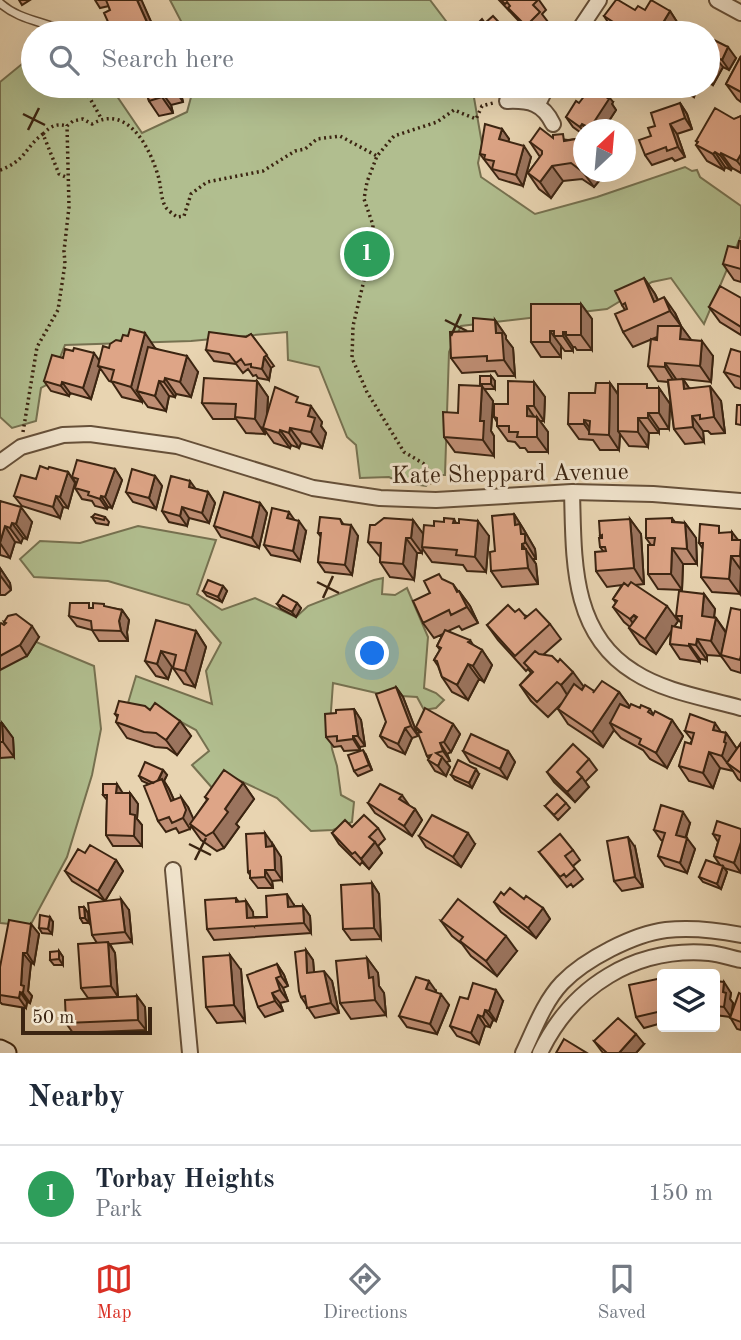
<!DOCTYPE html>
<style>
:root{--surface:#fff;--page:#f6f6f7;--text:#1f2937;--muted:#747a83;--line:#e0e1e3;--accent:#d93025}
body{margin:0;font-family:"Old Standard TT",serif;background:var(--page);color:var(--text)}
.controls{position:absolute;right:21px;bottom:21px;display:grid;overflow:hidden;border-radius:7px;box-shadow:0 7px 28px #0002}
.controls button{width:63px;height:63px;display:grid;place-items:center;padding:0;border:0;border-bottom:2px solid var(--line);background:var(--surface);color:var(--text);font:35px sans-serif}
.compass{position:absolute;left:573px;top:119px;width:63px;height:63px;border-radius:50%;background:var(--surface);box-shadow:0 7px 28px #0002;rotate:26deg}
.scale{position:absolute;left:21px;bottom:18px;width:131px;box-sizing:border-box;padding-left:7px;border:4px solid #3b2411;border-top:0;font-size:19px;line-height:24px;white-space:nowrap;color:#3b2411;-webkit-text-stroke:5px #f0e3cc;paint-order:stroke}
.you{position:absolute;left:373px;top:654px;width:24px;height:24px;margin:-18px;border:5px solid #fff;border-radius:50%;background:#1a73e8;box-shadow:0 0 0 10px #1a73e833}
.badge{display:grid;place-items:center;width:46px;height:46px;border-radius:50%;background:var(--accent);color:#fff;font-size:23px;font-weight:700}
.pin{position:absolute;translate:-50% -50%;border:4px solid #fff;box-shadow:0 2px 7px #0006}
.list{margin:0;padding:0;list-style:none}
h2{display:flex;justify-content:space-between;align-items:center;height:91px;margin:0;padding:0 28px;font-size:30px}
h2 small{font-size:23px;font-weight:400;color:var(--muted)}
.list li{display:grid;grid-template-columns:46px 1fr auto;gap:21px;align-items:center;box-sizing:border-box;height:98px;padding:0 28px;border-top:2px solid var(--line)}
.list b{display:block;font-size:26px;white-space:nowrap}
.list p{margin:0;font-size:23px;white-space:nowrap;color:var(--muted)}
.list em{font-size:23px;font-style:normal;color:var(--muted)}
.icon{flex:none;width:38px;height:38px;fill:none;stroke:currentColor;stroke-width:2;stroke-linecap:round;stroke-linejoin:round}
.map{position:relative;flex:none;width:741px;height:1053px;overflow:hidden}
.search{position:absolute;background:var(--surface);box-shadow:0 7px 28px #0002;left:21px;right:21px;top:21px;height:77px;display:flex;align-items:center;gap:18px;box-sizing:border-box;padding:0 24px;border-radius:38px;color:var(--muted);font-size:26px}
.sheet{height:189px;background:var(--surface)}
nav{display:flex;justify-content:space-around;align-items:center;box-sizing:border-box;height:98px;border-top:2px solid var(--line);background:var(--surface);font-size:19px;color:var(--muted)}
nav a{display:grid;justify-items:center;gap:4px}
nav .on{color:var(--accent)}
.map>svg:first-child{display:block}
.green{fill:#b1be8f;stroke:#767150;stroke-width:2}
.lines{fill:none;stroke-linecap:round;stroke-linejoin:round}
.lane-casing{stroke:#665039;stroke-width:10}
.street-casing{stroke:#665039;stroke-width:18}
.secondary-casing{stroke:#3b2411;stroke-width:23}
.path{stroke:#3b2411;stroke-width:3.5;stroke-dasharray:2 3.5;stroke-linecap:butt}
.lane{stroke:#f0e3cc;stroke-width:7}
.street{stroke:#f0e3cc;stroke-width:14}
.secondary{stroke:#f0e3cc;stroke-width:19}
.wall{fill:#bf8e74;stroke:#3b2411;stroke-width:2}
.shaded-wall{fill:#9b745e;stroke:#3b2411;stroke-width:2}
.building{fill:#dea587;stroke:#3b2411;stroke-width:2}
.ticks{fill:none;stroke:#3b2411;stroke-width:2.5}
.labels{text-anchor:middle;stroke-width:6;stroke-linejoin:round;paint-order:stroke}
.street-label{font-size:24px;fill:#3b2411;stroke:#f0e3cc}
</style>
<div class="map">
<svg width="741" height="1053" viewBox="0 0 741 1053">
<rect width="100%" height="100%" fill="#e8d4b1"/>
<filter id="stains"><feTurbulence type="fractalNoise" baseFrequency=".00286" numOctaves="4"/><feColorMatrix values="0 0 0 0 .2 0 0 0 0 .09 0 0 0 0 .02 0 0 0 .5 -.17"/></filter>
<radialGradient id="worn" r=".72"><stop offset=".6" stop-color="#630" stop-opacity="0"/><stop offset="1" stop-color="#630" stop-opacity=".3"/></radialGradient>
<path class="green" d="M170,0H430L455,33H184L182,23Z
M33,55V86H110L142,133L187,112L194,86H472L482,144L478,163L481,177L535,214L597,197L685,167L692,171L697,170L700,177L741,206V236L704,324L671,278L652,282L607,309L461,326L449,352L445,475H433V478L426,486L399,482L389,477L360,478L356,445L347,437L319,367L288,360L287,332L191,341L65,345L50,383L41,388L36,421L12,428L0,417V82Z
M138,526L216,540L197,594L222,610L255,598L296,617L308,606L374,580L383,578L382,594L395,595L407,588L428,637L424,688L436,693L444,700L436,708L424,710L417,697L385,695L333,683L330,725L332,749L337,766L341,795L354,802L352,822L333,830L311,831L277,798L230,776L214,790L192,765L209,751L196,730L170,716L128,703L136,676L212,704L206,671L221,643L189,605L108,581L34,577L20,559L40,541L80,543Z
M0,627L94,666L101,729L92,775L67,857L30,926L0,923Z"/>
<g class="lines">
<g class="lane-casing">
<path id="lane" d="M0,3C20,21 45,21 68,33"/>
</g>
<g class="street-casing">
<path id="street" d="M717,0L741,13
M577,33L599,0
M507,101C529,100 543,103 553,124
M538,104L547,86
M0,462L21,447L63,435L90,434L177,446L313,488L380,498L436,500L572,492L653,494L741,501
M572,492C574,557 570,633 634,672C665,692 706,698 741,708
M173,870L190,1053
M523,1053C534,1030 544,1002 562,983C585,959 634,934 666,930C692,927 716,930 741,935
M540,1053C572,986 635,947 709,953C720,954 731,958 741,960"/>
</g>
<g class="secondary-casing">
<path id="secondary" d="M0,1050L6,1053"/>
</g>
<path class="path" d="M83,86L101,118
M43,134C51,126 56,123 67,126
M0,170C26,161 25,147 43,134L59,174L68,178
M23,432L37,347L58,310L65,264L64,251L69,207L67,126L73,121L83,119L92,124C128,103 151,149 159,179C161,188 161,198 165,206C167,210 173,214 177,217L184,216L191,194L207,182L263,171L295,151L305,149L317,139L340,136L377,156
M432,484L426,465L404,452L367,392L352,358L353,326L372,247L373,225L364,199L367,182L377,156L394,136L437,122L454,110L476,119L482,106L493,103"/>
<use href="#lane" class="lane"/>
<use href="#street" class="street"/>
<use href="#secondary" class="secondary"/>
</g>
<path class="wall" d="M19,0H30L22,5Z
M95,0H141L156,33H113L110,10L109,6L100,8Z
M499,0H539L546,10L542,14L548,22L537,33H530Z
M635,10L670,11L677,22L670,33H622L611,27L604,16Z
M708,42L736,58L729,70L723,67L713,85L708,83Z
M741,56V102L737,99L726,84Z
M132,86H179L183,102L171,105L173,113L159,116L149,101L147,95H145L142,91L137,92Z
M615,86H632L628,93Z
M675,86H698L694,97L676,88Z
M613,102L612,104L616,110L603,130H584V135L573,127L566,117L579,103Z
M680,103L687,114L692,129L677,134L685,157L675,161L672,158L652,165L645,155L655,126Z
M741,116V173L732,168L731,170L725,167L724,170L707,161L696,145L698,143L696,141Z
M502,129L509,139L508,142L531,157L523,186L499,179L480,154Z
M553,138L568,140L576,139L584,150V172H601L604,175L594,187L582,179L563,181L551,198L539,189L528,173L540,157L530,142Z
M741,241V282L734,280L723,264L738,248Z
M644,278L655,294L658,300L675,313L681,326L691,340L713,356L711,382L683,379L689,388L721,401L725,433L711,434L708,431H703L704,442L685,444L674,429L668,382L658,381L648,366L657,337L633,347L623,332L625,310L622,305Z
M741,298V335L720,322L709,307Z
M581,304L592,319V350H577L575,347H573V351H565L561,346V357H541L531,342Z
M495,320L506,336V339L513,348L515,376H498L495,371L462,373L451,358L473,331Z
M251,334L274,366L271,368L269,380L258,378L256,375L253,376L248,369L243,373L236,364L214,361L206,350L246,337Z
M109,348H155L198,372L191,397L176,394L175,397L169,396L166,411L148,407L142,399V402L122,397L112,382L109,381L100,368L91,399L70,393L69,396L51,391L44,381L63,358L99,361Z
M741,352V389L735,387L724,372Z
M491,376L495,381V389H484L493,401L491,431L494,436V456L455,452L444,437L458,413L481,386L480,384Z
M257,381L268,397L267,417L303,404L322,422L321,426L326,433L322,448L301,443L299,448L291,445L290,448L274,443L266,432L265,434L246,433L236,419H213L202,403Z
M534,382L545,397L544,421H540L548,432V452H528L525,448H520L515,442L508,441L497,426V422L494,417L508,404Z
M610,383L618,394L650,388H659L670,404L669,429H659V433H649L648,447L629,446L620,434L619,450H600L593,440L579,439L568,424L595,393Z
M48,469L68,472L75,483L68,508L63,507L60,518L22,506L14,496Z
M115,469L122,480L112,508L108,507L107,509L95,506L92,501L82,499L75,488L76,483L72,477Z
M155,476L162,486L156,509L133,502L126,492Z
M196,489L208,492L215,503L209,523L189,518L187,526L169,522L162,511Z
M0,501L32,522L27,539L23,538L21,543L15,542L10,558L0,555Z
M260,503L267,513L259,548L221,537L214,526Z
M514,514L524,530L535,549L536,559H533L536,564L538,584L502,587L491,571L495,551Z
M92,517H105L109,522L108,525L96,523Z
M672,518L675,522L685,523L696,538L697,564H683L682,590L658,589L648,574L651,545L646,538Z
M454,519L456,523L489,536L486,572L467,571L463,565L432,562L422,548V553H417L414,580L390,577L380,562V557L368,542L375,525L413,520L423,534L434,526Z
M630,519L641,534L644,584L635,585L678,621L674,627L681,628V623L676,616L704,594L715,609L714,617L716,618L726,632L741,610V673L731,670L721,656L707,655V660L700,659V662L680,659L670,644L671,631L656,654L640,644L629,628L630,627L624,622L613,607L616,603L613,599L622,585L607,587L596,571L603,551L600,547L602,538L600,536Z
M343,524L358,536L352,575L325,572L318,562L321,537L318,533Z
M306,531L300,561L271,555L264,545Z
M724,533L738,540H741L740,594L712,592L701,577L703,549L699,543Z
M0,568L10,583L11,590L5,595H0Z
M444,580L458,591H459L470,606L478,623L462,630L459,626L448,631L482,650L492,665L484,682L479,679L468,700L452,692L442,677L438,666L434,660L440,650L437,646L443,634L434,638L423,623L430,593Z
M223,586L227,591L222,602L207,596L203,591Z
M297,603L301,608L296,617L281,609L277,604Z
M106,607L122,610L129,620L127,632L128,641H99L92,630L77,626L69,616L92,608Z
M515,612L550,624L561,639L543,655L584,687L594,691L619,692L630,707L650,709L653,714L672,720L683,736L667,768L650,759L643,750L621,738L614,730L603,747L568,724L558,709L562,703L548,717L531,701L520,685L531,673L528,669L526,671L498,640L487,625Z
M4,622L39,637L27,656L0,670V624L4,625L5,624Z
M196,631L206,647L195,687L184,684L173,668V667H172L168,679L156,676L145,661Z
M396,687L403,697L418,736L412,738L405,754L388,747L380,736L386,722Z
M354,709L361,720L365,746L360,747V750L344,751L341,746L334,747L326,737L336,713Z
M150,710L180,721L191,736L177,755L167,748L155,747L127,738L116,722L118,718L115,714Z
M0,723H2L13,738L14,757L0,758Z
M453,724L460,734L451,752L447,754L450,761L446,762L450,767L446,776L435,771L428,760L429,759L427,756L420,733L416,727Z
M685,731L721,732L726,733L737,749L741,743V781L738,779L733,771L720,768L713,788L689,781L679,766L692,740Z
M463,751H508L515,762L507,779L470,762Z
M366,755L372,770L358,776L354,771Z
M589,759L597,770L585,782L589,787L575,802L554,782L547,772Z
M163,770L167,775L164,781L169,789L174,800L188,807L193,820L207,800L205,797L243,783L254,799L236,824L239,827L224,848L217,851L201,840L191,826L190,829L179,833L176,828L166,832L158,821L149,784L142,781L139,776Z
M479,774L472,788L455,780L451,775Z
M123,793H130L138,804L137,819L142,825V846H113L106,835L107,800L103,795Z
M368,803L408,805L415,809L422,820L412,836L375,813Z
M566,803L570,808L558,820L545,806Z
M690,823L686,838L695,849L687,873L665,866L658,856L663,841L661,840L654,830Z
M352,827L378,828L385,839L378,846L382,853L369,869L362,862L360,865L339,844L332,833Z
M741,829V873L724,868L727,872L721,889L703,882L699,877L720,865L714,856L718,842L713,834Z
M419,836L475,844L461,867L426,847Z
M272,843L273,846L281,857L282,880L272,881L273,888H258L250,878V875L248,872Z
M635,847L643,887L622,891L614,881Z
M573,850L580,860L573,866L583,879L573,887L571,884L567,887L539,852Z
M116,860L123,871L105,901L129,910L132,942L110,944L115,953L118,997L88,998L81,988L97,943L92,935L105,901L72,881L65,871Z
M372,883L379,894L381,939L351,940L343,929Z
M504,895L524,899L543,908L550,919L536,938L501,912L494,902Z
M236,898L239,902L246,901L253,912V917H267L294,905V906H303L310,916L311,933L214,940L207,929Z
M84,907L88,913L89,923H83L80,918Z
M441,921L517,951L497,976L471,956L462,944L452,936Z
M53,922L52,934L42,933L39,928Z
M31,924L39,934L34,964L31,963L28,991L32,996L30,1003L27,1002L26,1008L2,1004L0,1002V967Z
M306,950L313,960L314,972L332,981L339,1013L315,1018L301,997Z
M59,951L63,957V965H54L50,960Z
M367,958L378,973L379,986L384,993L386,1015L351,1019L340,1003Z
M277,964L284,975L288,986L283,988L288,1001L280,1003L283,1011L265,1017L258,1007Z
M241,970L245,1021L217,1023L206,1007Z
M662,978V1023L644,1028L636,1017Z
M715,981L731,993L730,999L733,1003L732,1013L741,994V1030L737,1029L730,1017L715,1015Z
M436,991V992L449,1005L437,1034L407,1027L399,1016Z
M137,996L145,1007L146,1030L73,1033L66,1023Z
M468,999L503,1001L496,1021L493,1020L490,1027L485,1026L479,1044L457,1036L450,1026Z
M690,1027H712L711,1030Z
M594,1041L644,1044L636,1053H603Z"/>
<path class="shaded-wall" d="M137,0H141L142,1L156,33H153L150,29Z
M670,11L677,22L670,33H660L658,31Z
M626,26L631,33H627L624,29Z
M728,47L736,58L729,70L722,60Z
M715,57L723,67L713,85L708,77V72Z
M172,86H179L183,102L173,87Z
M623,86H632L628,93Z
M686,86H698L694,97Z
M160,90L171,105L173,113L162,97Z
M605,92L613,102L612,104L616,110L603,130H591L590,128Z
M680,103L687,114L692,129L685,118Z
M582,124L586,130H584V132L580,127Z
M670,124L677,134L685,157L678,147Z
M502,129L509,139L506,150L499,139Z
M576,139L584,150V157L577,147Z
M524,146L531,157L523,186L516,175Z
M715,152L725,167L724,170L713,154Z
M721,153L732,168L731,170L720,155Z
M741,154V166L737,161Z
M552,166L563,181L551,198L540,182Z
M583,172H601L604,175L594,187Z
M644,278L655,294L664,314L654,302Z
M664,297L675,313L681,326L670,311Z
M581,304L592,319V350L581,335Z
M495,320L506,336V339L513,348L515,376L504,360L496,333Z
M681,326L692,341L680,339Z
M550,331L561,346V357L550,342Z
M563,332L573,347V351L563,336Z
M145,333L155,348L144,393L137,391L142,399V402L131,387Z
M702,341L713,356L711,382L700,366Z
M94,353L101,363L98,366L100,368L91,399L83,388Z
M187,356L198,372L191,397L180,382Z
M264,357L271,368L269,380L262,369Z
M665,363L676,379L675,383L665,367Z
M491,376L495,381V389L491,384Z
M165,378L176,394L175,397L164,382Z
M683,379L693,394L684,389Z
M159,381L169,396L166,411L155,396Z
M257,381L268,397L266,429L263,428L266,432L265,434L255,419Z
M62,382L70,393L69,396L61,386Z
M534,382L545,397L544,421L534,406Z
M610,383L621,399L618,431L620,434L619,450L609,435Z
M482,386L493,401L491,431L494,436V456L483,440L480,421Z
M710,386L721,401L725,433L714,417Z
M659,388L670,404L669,429L659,413Z
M311,406L322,422L321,426L326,433L322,448L311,432L308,416Z
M527,406L537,421V417L548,432V452L537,437L527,416Z
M648,413L659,429V433L648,418Z
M692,416L703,431L704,442L693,427Z
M638,418L649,433L648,447L638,432Z
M584,420L594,434H591L584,424Z
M290,428L301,443L299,448L289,433Z
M280,430L291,445L290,448L279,433Z
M115,469L122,480L112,508L105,497Z
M68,472L75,483L68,508L60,497Z
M155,476L162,486L156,509L149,498Z
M190,481L198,492L189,487Z
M208,492L215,503L209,523L202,513Z
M56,496L63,507L60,518L53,507Z
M101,496L108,507L107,509L100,499Z
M260,503L267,513L259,548L252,538Z
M21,507L32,522L27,539L16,524Z
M182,507L189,518L187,526L180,516Z
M289,512L296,522L287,518Z
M514,514L524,530L535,549L536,559L515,525Z
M340,519L347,530L351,525L358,536L352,575L345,565Z
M630,519L641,534L644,584L634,568Z
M413,520L424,535L422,553L411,538Z
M299,521L306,531L300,561L293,551Z
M478,521L489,536L486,572L475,557Z
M12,523L23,538L21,543L10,528Z
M685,523L696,538L697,564L687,549Z
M5,526L15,542L10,558L0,543Z
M732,532L741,544V540V558L732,540Z
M406,538L417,553L414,580L403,564Z
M522,544L536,564L538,584L528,568Z
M672,548L683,564L682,590L671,574Z
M731,556L741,570L740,594L729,579Z
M0,568L10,583L11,590L0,575Z
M453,584L463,598L459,591L470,606L478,623L457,592Z
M223,586L227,591L222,602L218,597Z
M704,594L715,609L712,632L702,616Z
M297,603L301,608L296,617L292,612Z
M667,606L678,621L656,654L645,639Z
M122,610L129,620L127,632L128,641L121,631L119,621Z
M634,615L644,630L641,635L630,619Z
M716,618L726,633L721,656L711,641Z
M32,626L39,637L27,656L20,645Z
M196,631L206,647L195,687L185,671Z
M697,639L707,655V660L696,645Z
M470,640L479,654L482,650L492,665L484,682L473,666L468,642Z
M689,644L700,659V662L689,646Z
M161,651L172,667L168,679L157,664Z
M468,664L479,679L468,700L457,685Z
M573,672L584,687L571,701L561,685Z
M396,687L403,697L418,736L411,726Z
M619,692L630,707L610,723L614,730L603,747L592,732Z
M354,709L361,720L365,746L358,736Z
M672,720L683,736L667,768L656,753Z
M180,721L191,736L177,755L166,740Z
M2,723L13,738L14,757L3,742Z
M715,723L725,738L726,733L737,749L727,763L733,771L722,756L713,730Z
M453,724L460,734L451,752L444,742Z
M405,728L412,738L405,754L398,744Z
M353,736L360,747V750L353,739Z
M440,743L447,754L450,761L443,751Z
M363,750L366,755L372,770L369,765Z
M508,751L515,762L507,779L500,769Z
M709,752L720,768L713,788L703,773Z
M442,757L450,767L446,776L438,766Z
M476,769L479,774L472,788L469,783Z
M163,770L167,775L164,781L169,789L179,811L157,784Z
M582,777L589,787L575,802L567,792Z
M243,783L254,799L236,824L239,827L224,848L213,832L225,809Z
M117,784L124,795L116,793Z
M130,793L138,804L137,819L142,825V846L134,836L130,814Z
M402,795L409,805L399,799Z
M181,797L188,807L194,820L190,829L183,818Z
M415,809L422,820L412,836L404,826Z
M683,812L690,823L683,845L676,835Z
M265,833L272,843L273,857L266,847Z
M468,833L475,844L461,867L453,857Z
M628,837L635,847L643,887L635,877Z
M687,838L695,849L687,873L680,863Z
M375,842L382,853L369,869L361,859Z
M741,842V873L734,863Z
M274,846L281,857L282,880L275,870Z
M116,860L123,871L105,901L98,891Z
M723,866L727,872L721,889L717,884Z
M265,870L272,881L273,888L265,877Z
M372,883L379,894L381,939L374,928Z
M287,894L294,905L295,917L288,907Z
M121,899L129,910L132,942L125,932Z
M246,901L253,912L254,926L247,918Z
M303,906L310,916L311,933L304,923Z
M84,907L88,913L89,923L85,918Z
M543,908L550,919L536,938L528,928Z
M50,917L53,922L52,934L48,929Z
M31,924L39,934L34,964L27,953Z
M506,936L517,951L497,976L486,961Z
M108,942L115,953L118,997L111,986Z
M306,950L313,960L315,983L307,973Z
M59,951L63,957V965L59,959Z
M23,953L31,963L28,991L32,996L30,1003L23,993L21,985Z
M230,955L241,970L245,1021L234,1005Z
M367,958L378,973L379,986L384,993L386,1015L375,1000L369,978Z
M277,964L284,975L288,986L281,976Z
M324,971L332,981L339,1013L331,1003Z
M276,978L283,988L288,1001L280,990Z
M429,981L436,991L433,999L426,989Z
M724,982L731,993L730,999L733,1003L731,1017L724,1007L723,992Z
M496,990L503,1001L496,1021L489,1011Z
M20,992L27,1002L26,1008L19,998Z
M272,993L280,1003L283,1011L275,1001Z
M441,994L449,1005L437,1034L430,1024Z
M137,996L145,1007L146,1030L138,1020Z
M485,1010L493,1020L490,1027L483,1017Z
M478,1015L485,1026L479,1044L471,1033Z
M636,1034L644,1044L636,1053H619Z"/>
<path class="building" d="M106,0H137L150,29L139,33H113L104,13L110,10Z
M501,0H538L533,5L540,12L526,26L508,8L510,6L507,2L505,4Z
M616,0H618L635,10L638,6L645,10L651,0L670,11L658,31L649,33L642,29L635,31L626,26L624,29L604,16Z
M493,16L509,33H472L470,31L482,19L485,23Z
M601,24L617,33H595Z
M710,38L728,47L722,60L715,57L708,72V42Z
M741,56V92L726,84Z
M145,86H172L173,87L160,90L162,97L149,101Z
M592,86H596L605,92L603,95L609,99L590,128L582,124L580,127L566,117L576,101L579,103Z
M680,103L685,118L670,124L678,147L667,151L666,147L645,155L639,140L651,136L648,128L655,126L651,113Z
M715,108L734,119L741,116V154L737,161L721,153L720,155L715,152L713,154L696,145L698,142L696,141Z
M485,124L502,129L499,139L524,146L516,175L492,169L494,161L484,159L485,155L480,154Z
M540,128L553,138V135L563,134L564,141L576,139L577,147L584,152L583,172L571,163L552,166L540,182L528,173L542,154V151L530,142Z
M739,241H741V269L723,264L728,246L738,248Z
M644,278L654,302L664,297L670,311L623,332L615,314L627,309L625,303L622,305L615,291Z
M720,286L741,298V327L709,307Z
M531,304H581V335H566V332H563V336H554V331H550V342H531Z
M473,318L495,320L496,333H502L504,360L487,361V356L451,358L450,332L473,331Z
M658,326H681L680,339L702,341L700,366L665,363V367L648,366L651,339L657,340Z
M130,329L145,333L131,387L111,381L114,370L98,366L103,346L109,348L110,344L116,340L121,341L123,335L128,336Z
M209,332L246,337L251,334L267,355L264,357L262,369L251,367V364L245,365L241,359L236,363L229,354L206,350Z
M148,347L187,356L180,382L165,378L164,382L159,381L155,396L137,391Z
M74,348L94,353L83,388L62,382L61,386L44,381L52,355L63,358L65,349L73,351Z
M731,349L741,352V377L724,372Z
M480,376H491V384H480Z
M204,378L257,381L255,419L235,417L236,404L202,403Z
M683,379L684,389L710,386L714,417L700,419V415L692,416L693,427L674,429L668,380Z
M508,381L534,382V406H527V416L537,417V437H517L518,432H509V426H497V418L494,417V404H508Z
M596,383H610L609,435L589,434L590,421L584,420V424H568L569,393H595Z
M618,384H647V388H659V413H648V418H638V432L618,431Z
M459,385L482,386L480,421H484L483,440L444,437L443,412L458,413Z
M275,387L298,397L296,402L311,406L308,416L315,418L311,432L290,428L289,433L280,430L279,433L263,428Z
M737,405H741V425L736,424Z
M77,460L115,469L105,497L101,496L100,499L88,495L89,492L75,488L78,479L72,477Z
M40,466L48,469L49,467L68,472L60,497L56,496L53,507L14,496L21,475L36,479Z
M132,469L155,476L149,498L126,492Z
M171,476L190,481L189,487L208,492L202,513L182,507L180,516L162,511Z
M224,492L260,503L252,538L214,526Z
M0,501L21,507L16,524L12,523L10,528L5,526L0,542Z
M272,508L289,512L287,518L299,521L293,551L264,545Z
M95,514L105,517L104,520L92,517Z
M514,514L515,525L520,524L521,534H525V543L522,544V549H526L528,568L491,571L490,552L495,551L492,516Z
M320,517L340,519L342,524L351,525L345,565L318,562L321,533H318Z
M384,518L413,520L411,538H406L403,564L380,562L381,543L368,542L370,525H375Z
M444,518L454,519L453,523H459V519L478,521L475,557L456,555L457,550L422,547L424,525L434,526V521L444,522Z
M672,518V522L685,523L687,549L672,548L671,574H648V545H654L655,538H646V519Z
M630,519L634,568L596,571L595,552L606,551L605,547H600L599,538H602V535L600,536L599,521Z
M700,524L719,526V533L732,532V540H741L740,556H731L729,579L701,577L703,543H699Z
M439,574L442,579L453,584L457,592L459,591L467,607L451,615L449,610L423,623L413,601L430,593L424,581Z
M208,580L223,586L218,597L203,591Z
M631,582L667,606L645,639L629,628L637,617L634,615L630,619L613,607L617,601L613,599L624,583L628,586Z
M679,591L704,594L702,616L716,618L711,641L697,639L696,645L689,644V646L670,644L672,626L681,628L682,616H676Z
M283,595L297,603L292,612L277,604Z
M70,603H89V608H93V603L104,604V606L122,610L119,621L121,631L92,630L91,621L69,616Z
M508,605L515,612L519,609L526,617L524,619L536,609L550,624L515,656L487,625Z
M731,608L741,610V655L740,660L721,655Z
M16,614L32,626L20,645L0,656V624L1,623L4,625L6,623L4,622L8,616Z
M156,620L196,631L185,671L173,668L176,655L161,651L157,664L145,661Z
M445,630L470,640L468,642L482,650L473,666L468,664L457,685L442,677L437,661L434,660L441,648L437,646Z
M535,651L539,654L552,656L558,662L560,659L573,672L561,685L557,682L537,702L520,685L533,672L524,663Z
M602,681L619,692L592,732L558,709L574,684L582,690L585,685L594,691L593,693Z
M396,687L411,726L405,728L398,744L380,736L386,722L376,694Z
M119,701L145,706L150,710L155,703L180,721L166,740L156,733L144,732L116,722L118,715L115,714Z
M620,704L629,708L631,704L640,708L641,705L650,709L648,712L653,715L655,711L672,720L656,753L639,744L641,739L610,723Z
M425,708L453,724L444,742L440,743L443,751L436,753L442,757L438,766L428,760L431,755L427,756L418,733L421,732L416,727Z
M354,709L358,736H353V739L337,741V736L326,737L325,714L336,713V710Z
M690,714L715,723L713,730L726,733L724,742L726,743L722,756L709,752L703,773L679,766L685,742L691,744L694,733L685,731Z
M0,723H2L3,742H0Z
M471,734L508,751L500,769L463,751Z
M741,743V773L727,763Z
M573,744L589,759L577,772L582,777L567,792L547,772Z
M363,750L369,765L354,771L348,755Z
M458,760L476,769L469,783L451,775Z
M145,762L163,770L158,780L153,783L139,776Z
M224,770L243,783L225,809L228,812L213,832L206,836L190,824L208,799L205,797Z
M162,779L171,801L181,797L186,810L183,818L172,823L169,817L158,821L144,786Z
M103,784H117L116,793H130V814L135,815L134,836L106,835L107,795H103Z
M380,784L402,795L399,799L415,809L404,826L368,803Z
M557,794L566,803L554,815L545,806Z
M661,805L683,812L676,835L687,838L680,863L658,856L665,833L654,830Z
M364,815L378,828L369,837L375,842L361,859L355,852L352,854L332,833L345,820L352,827Z
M432,815L468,833L453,857L419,836Z
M717,821L741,829V842L734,863L714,856L720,836L713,834Z
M265,833L266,847L274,846L275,870H265V877L250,878V871L248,872L246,834Z
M560,834L573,850L565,856L575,869L566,877L564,874L560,877L539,852Z
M628,837L635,877L614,881L607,841Z
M90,845L116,860L98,891L65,871L78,849L85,853Z
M706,860L723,866L717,884L699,877Z
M372,883L374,928L343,929L341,885Z
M510,888L524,899L526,896L543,908L528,928L494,902L501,892L504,895Z
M287,894L288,907L303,906L304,923L207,929L205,900L236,898V902L246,901L247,918L267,917L266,896Z
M121,899L125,932L92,935L88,903Z
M458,899L506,936L486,961L460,941L463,937L441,921Z
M79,907H84L85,918H80Z
M40,915L50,917L48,929L39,928Z
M9,920L31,924L27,953H23L21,985L24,986L23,993L20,992L19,998L0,995V967Z
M108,942L111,986L81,988L78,944Z
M306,950L307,973L324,971L331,1003L307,1008L305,996L301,997L299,991L295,952Z
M59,951V959L50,960V952Z
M230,955L234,1005L206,1007L203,957Z
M367,958L369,978L373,977L375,1000L340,1003L336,961Z
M277,964L281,976L276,978L280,990L272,993L275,1001L258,1007L247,975Z
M689,972L706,974H689Z
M416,977L429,981L426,989L441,994L430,1024L399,1016Z
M662,978V1011L636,1017L629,985Z
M715,981L724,982L723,992L726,993L724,1007L715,1006Z
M473,983L496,990L489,1011L485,1010L483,1017L478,1015L471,1033L450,1026L460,997L468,999Z
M739,993L741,994V1022L730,1018Z
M137,996L138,1020L66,1023L65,1000Z
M618,1018L636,1034L619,1053H607L594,1041Z
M564,1039L587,1053H556Z"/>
<path class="ticks" d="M23,114L45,125M28,130L39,108M445,320L467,331M451,336L461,314M317,582L339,593M323,598L333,576M189,844L211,855M195,860L206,838"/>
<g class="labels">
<g class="street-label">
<text transform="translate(510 473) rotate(-1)" y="8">Kate Sheppard Avenue</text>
</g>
</g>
<rect width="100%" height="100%" filter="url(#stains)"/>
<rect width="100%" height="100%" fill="url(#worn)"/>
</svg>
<div class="controls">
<button><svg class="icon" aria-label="layers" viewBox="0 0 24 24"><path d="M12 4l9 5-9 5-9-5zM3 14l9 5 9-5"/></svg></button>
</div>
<svg class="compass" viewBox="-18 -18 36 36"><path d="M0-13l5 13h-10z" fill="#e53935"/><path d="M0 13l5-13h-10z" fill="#747a83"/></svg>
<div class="scale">50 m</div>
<div class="you"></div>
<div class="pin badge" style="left:367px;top:254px;background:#2e9e5b">1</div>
<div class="search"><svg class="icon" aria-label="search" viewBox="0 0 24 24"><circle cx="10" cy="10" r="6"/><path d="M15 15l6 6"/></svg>Search here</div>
</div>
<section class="sheet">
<h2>Nearby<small></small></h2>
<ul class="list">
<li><span class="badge" style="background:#2e9e5b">1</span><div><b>Torbay Heights</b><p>Park</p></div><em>150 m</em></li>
</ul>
</section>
<nav>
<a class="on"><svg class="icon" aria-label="map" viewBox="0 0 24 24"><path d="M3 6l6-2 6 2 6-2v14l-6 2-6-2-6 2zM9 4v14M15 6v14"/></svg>Map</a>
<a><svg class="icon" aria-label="directions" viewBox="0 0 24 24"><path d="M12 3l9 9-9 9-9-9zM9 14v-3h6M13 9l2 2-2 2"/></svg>Directions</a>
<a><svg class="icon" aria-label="saved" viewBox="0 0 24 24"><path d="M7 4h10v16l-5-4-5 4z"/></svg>Saved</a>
</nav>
